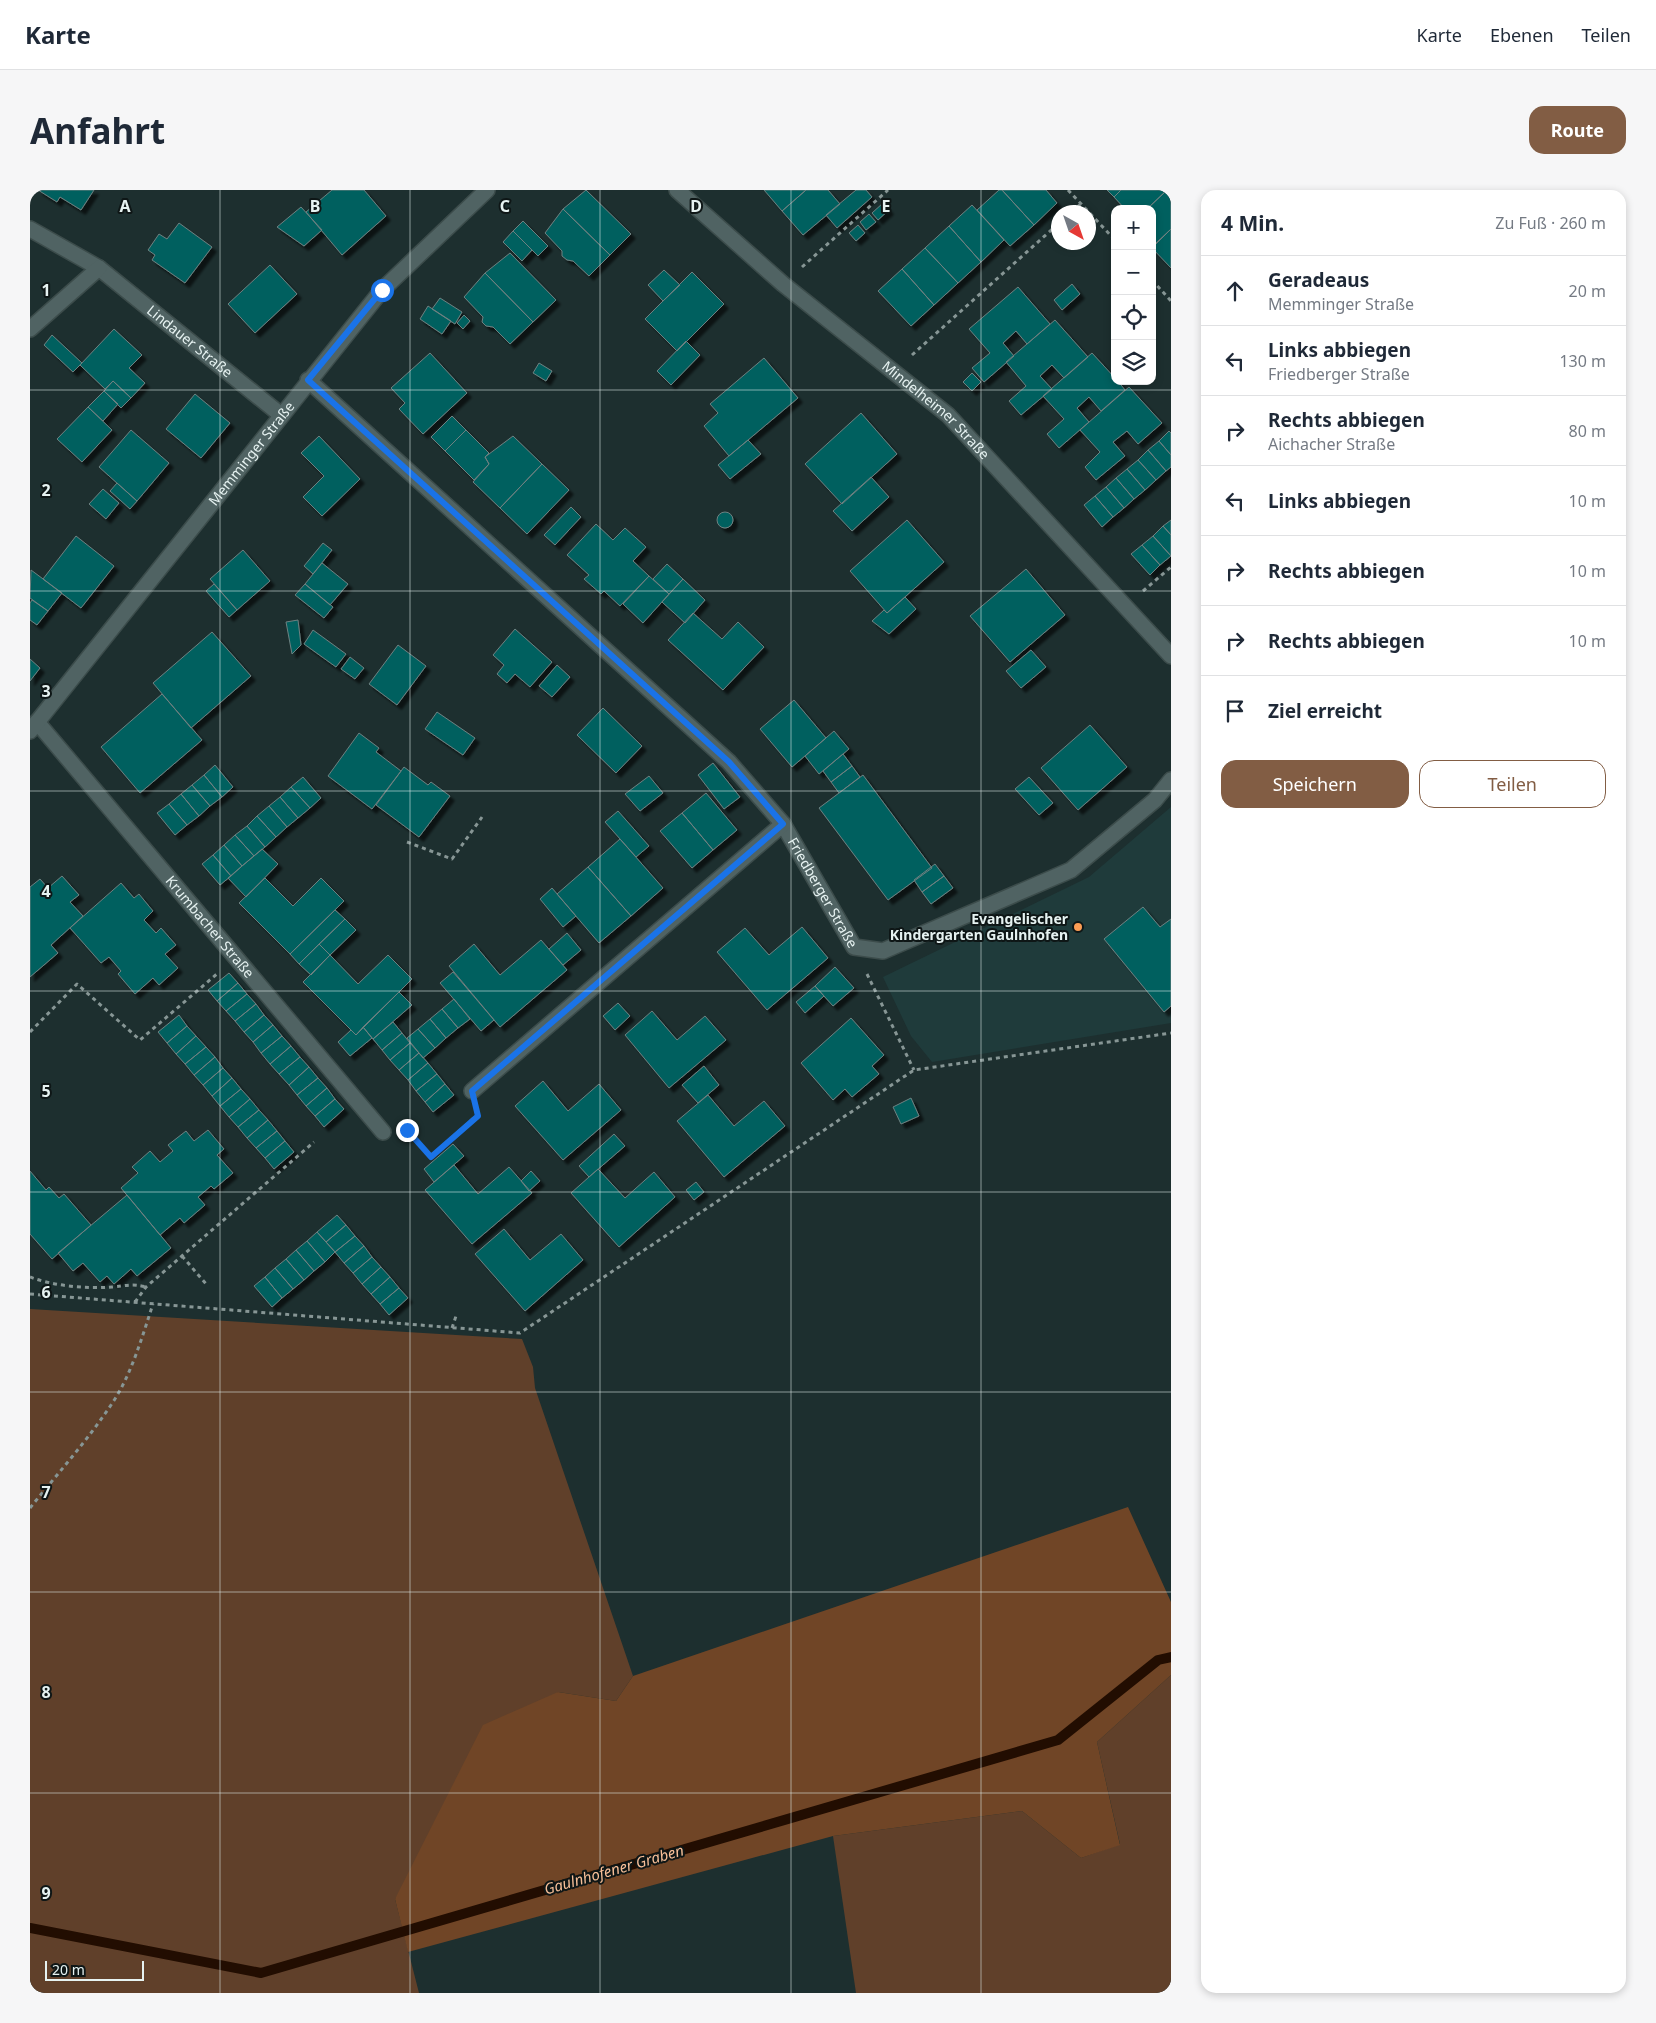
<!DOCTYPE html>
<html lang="de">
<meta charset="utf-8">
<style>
:root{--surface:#fff;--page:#f6f6f7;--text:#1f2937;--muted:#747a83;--line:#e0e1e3;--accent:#825d44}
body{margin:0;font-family:"Noto Sans",sans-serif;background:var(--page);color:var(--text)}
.controls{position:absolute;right:15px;top:15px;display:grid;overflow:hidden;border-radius:10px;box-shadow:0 2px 8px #0003}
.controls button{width:45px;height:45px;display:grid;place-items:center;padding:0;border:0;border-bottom:1px solid var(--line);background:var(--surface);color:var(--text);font:25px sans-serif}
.compass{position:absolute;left:1021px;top:15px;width:45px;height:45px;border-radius:50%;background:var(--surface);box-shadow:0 2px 8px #0003;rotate:140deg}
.scale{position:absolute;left:15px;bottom:12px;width:99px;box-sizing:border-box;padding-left:5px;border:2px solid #e6f2f1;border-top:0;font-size:14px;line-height:18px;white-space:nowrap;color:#e6f2f1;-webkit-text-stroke:4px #0e1616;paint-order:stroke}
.stop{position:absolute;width:15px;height:15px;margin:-11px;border:4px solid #1a73e8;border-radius:50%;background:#fff}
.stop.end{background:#1a73e8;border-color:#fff;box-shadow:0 1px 5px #0008}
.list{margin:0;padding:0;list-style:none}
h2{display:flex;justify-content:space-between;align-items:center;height:65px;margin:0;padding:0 20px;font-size:21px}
h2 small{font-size:16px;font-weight:400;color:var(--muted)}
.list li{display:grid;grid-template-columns:32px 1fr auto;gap:15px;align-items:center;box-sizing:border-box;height:70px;padding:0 20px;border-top:1px solid var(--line)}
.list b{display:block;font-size:19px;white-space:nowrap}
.list p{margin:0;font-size:16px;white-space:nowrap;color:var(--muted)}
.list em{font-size:16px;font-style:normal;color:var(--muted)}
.actions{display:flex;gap:10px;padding:15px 20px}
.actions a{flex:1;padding:11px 0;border:1px solid var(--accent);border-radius:15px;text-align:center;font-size:18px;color:var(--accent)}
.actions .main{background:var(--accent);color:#fff}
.icon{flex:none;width:28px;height:28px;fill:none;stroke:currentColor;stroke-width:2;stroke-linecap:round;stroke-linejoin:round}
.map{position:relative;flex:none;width:1141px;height:1803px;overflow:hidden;border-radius:15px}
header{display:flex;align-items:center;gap:30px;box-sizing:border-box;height:70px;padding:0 25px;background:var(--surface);border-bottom:1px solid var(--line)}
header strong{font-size:24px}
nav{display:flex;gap:28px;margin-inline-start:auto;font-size:18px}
.intro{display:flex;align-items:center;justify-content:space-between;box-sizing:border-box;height:120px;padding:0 30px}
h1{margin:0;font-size:35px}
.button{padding:12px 22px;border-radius:15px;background:var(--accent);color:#fff;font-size:18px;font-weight:700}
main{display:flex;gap:30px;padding:0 30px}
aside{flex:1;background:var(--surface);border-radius:15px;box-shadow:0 2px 8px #0003}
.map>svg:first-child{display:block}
.built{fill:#1f3b3b}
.green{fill:#60402a}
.forest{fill:#704526}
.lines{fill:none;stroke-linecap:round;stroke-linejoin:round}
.stream{stroke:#220d01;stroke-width:10}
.building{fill:#05605f;stroke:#6d8181;filter:url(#shadow)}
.minor-casing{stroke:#3c4c4b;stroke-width:18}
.path{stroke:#879695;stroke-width:3;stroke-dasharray:4 4;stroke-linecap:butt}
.minor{stroke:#506363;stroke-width:15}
.route{stroke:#1a73e8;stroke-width:6}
.grid{fill:none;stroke:#e6f2f1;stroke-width:1;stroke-opacity:0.55}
.poi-dot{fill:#fc9d54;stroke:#0e1616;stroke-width:2}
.labels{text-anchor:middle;stroke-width:4;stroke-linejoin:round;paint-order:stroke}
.street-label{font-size:14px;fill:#e6f2f1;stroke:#0e1616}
.poi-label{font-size:14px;font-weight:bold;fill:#e6f2f1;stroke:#0e1616;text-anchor:end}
.water-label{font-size:15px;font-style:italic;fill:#f6be97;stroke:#0e1616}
.grid-label{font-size:16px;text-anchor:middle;font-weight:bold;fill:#e6f2f1;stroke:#0e1616;stroke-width:4;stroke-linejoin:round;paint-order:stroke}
</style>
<header>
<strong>Karte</strong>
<nav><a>Karte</a><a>Ebenen</a><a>Teilen</a></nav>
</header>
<div class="intro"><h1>Anfahrt</h1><a class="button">Route</a></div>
<main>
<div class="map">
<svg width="1141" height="1803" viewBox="0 0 1141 1803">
<defs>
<filter id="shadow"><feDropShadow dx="4.5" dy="4.5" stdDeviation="1" flood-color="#0009"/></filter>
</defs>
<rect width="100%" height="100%" fill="#1d2f2f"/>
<path class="built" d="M1141,617V833L902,872L881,846L853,787L1059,687Z"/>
<path class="green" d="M0,1119L492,1149L503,1177L505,1198L603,1486L586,1511L528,1502L365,1709L389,1803H0Z
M1141,1485V1803H826L803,1646L992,1621L1051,1668L1090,1654L1067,1552Z"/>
<path class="forest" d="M1098,1317L1141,1412V1485L1067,1552L1090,1655L1051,1668L992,1621L803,1646L378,1762L365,1709L453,1535L528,1502L586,1511L603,1486Z"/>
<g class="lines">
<path class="stream" d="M0,1738L231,1783L1028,1550L1128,1470L1141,1467"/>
</g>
<path class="building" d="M8,0H64L51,20L30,7L27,12Z
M302,0H334L356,26L312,65L276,22Z
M556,0L601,44L580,65L533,19Z
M734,0H776L752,21Z
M776,0H798L810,14L773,45L752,21Z
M826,0H836L842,7L807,38L796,25Z
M969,0H972L1004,35L980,56L947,20Z
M972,0H1016L1027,13L1004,35Z
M1077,0H1091L1084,7Z
M1091,0H1137L1117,19H1095L1084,7Z
M1137,0H1141V39L1126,53L1122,48V19H1117Z
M853,13L859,20L848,30L842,23Z
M942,15L974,50L951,72L919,36Z
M271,17L292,40L274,56L247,37Z
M533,19L580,65L559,86L543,71L537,70L532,66V61L515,43Z
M839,24L846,32L836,40L830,32Z
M493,31L518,56L508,66L483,41Z
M149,33L182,57L155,93L122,70L125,65L118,60L129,44L137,49Z
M828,35L835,43L826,51L819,43Z
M919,36L951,72L928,93L895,58Z
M1141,39V78L1122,58Z
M483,41L502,60L492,71L473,52Z
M895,58L928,93L904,115L872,79Z
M480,63L526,110L503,132L455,83Z
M240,75L267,104L225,143L198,114Z
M872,79L904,115L881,136L848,101Z
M634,80L650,95L633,111L618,95Z
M662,82L694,114L647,161L615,129Z
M455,83L503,132L480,154L463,137L456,136L452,132L453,127L434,107Z
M1042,94L1050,104L1032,120L1024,110Z
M988,97L1020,134L997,154L986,141L973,153L984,166L954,192L942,178L960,163L939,139Z
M410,108L432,122L425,134L402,119Z
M398,116L421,131L412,144L390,129Z
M434,125L440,131L433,139L427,133Z
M1025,130L1058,167L1034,188L1022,175L1010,186L1022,199L991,225L979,211L996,196L976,172Z
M84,139L112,165L99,178L115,193L101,208L83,191L75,199L50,175Z
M22,145L52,173L43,182L14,155Z
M656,151L670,165L641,195L627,181Z
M400,163L437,203L393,244L369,219L375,213L361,198Z
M1062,163L1085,188V191H1088L1095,200L1071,221L1059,207L1047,218L1059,232L1029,258L1017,244L1034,229L1013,206Z
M734,168L768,208L699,266L674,236L688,223L680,214Z
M509,173L522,181L516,191L503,183Z
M942,183L951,192L942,201L933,192Z
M83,191L101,208L91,218L74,201Z
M1099,197L1132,233L1108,254L1097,241L1083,252L1095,266L1066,290L1055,277L1070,262L1050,240Z
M74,201L88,214L73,231L58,217Z
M165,204L200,233L171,268L136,239Z
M58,217L82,240L52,272L27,249Z
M831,223L867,264L812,314L775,274Z
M422,226L436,240L415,261L401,247Z
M101,240L139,273L107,311L69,277Z
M436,240L459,263L455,267L459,274L444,290L415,261Z
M1139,241L1141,243V265L1129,251Z
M289,246L330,289L292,326L273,307L294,286L271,263Z
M483,246L512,274L470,318L443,292L459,274L455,267Z
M718,250L731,264L700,289L688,275Z
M1129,251L1141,265V277L1136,281L1118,260Z
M1118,260L1136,281L1126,290L1108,270Z
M1108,270L1126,290L1115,300L1097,279Z
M512,274L539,300L497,344L470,318Z
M1097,279L1115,300L1104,309L1086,288Z
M841,287L859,307L822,341L803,321Z
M1086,288L1104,309L1094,318L1076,297Z
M87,293L107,311L100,319L80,301Z
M1076,297L1094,318L1083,327L1065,306Z
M73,299L89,313L76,329L59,314Z
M1065,306L1083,327L1072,337L1054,315Z
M541,317L551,327L525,355L514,345Z
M687 330a8 8 0 1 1 16 0a8 8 0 1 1-16 0Z
M877,330L914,372L857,423L820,381Z
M1141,330V345L1133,336Z
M566,334L583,350L595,338L616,357L603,371L619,386L590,416L574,401L571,404L554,389L559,385L537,365Z
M1133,336L1141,345V366L1123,346Z
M46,346L84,376L51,418L13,389Z
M1123,346L1141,366L1130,375L1112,355Z
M293,353L302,360L283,384L274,376Z
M1112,355L1130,375L1120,385L1101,364Z
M213,360L240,391L207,420L180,389Z
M292,373L318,394L300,415L275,394Z
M637,374L653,389L639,404L623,389Z
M996,379L1035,425L980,472L940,426Z
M1,380L32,403L18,421L0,408Z
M619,386L639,404L613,433L593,414Z
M653,389L675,410L655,433L632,412Z
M184,394L207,420L199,427L176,401Z
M275,394L303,417L294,428L265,405Z
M875,407L886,419L859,444L842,431L854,420L857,423Z
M2,410L18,421L7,435L0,430V413Z
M663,423L692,449L708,432L734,457L693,500L638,450Z
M268,430L271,455L262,464L256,432Z
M485,439L522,472L500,497L485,484L477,493L467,484L474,475L463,465Z
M283,440L316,464L306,477L274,454Z
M182,442L221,486L161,538L123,493Z
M368,455L396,476L367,515L339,494Z
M1001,460L1016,477L991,498L976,481Z
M320,467L334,478L325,489L311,479Z
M0,469L10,478L0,491Z
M527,475L540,487L522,507L509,496Z
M132,504L172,550L110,603L71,557Z
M764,510L796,548L762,577L730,539Z
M573,518L612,556L586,583L547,545Z
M407,522L445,548L433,565L395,539Z
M1060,535L1097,577L1048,620L1011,578Z
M804,541L819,559L789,584L775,566Z
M329,543L349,558L346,562L371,581L342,619L298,586Z
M813,564L822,576L801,592L793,581Z
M683,573L710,607L694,619L668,585Z
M185,575L203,597L192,607L174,585Z
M822,576L830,587L809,603L801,592Z
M374,577L398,595L401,592L420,606L389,647L346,615Z
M174,585L192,607L180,616L162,595Z
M833,585L902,678L858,710L789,618Z
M619,586L633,603L610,621L595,604Z
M273,587L291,608L280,618L261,597Z
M999,587L1023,613L1009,625L985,599Z
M162,595L180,616L169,626L151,604Z
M261,597L280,618L268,628L250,607Z
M676,603L707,640L683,660L652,623Z
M151,604L169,626L157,635L139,614Z
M250,607L268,628L257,637L239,616Z
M139,614L157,635L145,645L127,623Z
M239,616L257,637L246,647L227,626Z
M588,621L619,656L606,667L575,632Z
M652,623L683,660L662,678L630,641Z
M227,626L246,647L235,657L217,636Z
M217,636L235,657L224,666L205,645Z
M205,645L224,666L212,676L194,655Z
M590,649L633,698L601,726L558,677Z
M194,655L212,676L201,686L183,665Z
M232,659L248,674L216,707L198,688Z
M183,665L201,686L190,695L172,674Z
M905,674L914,686L892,702L884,690Z
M558,677L601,726L569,753L527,704Z
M32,686L49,705L40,712L53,726L21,755L28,763L0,787V697L10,689L18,698Z
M914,686L923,698L901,714L892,702Z
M235,688L263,716L291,688L314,711L260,764L209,713Z
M91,693L104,708L109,704L123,721L114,730L126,743L131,738L146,755L135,764L148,778L129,795L123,788L105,804L88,784L91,781L79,767L71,773L40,738Z
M522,698L546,726L533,737L510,709Z
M1113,717L1130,737L1141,729V816L1134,822L1074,749Z
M305,720L315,729L269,774L260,764Z
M315,729L326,740L300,765L289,754Z
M772,737L798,768L737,820L687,762L715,738L739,765Z
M537,743L551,760L533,775L519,759Z
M511,750L537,780L470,837L419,776L444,754L470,785Z
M289,754L300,765L281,785L269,774Z
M300,765L328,794L358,765L382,789L326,845L273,792Z
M805,777L824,798L803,816L785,796Z
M423,782L464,830L451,841L410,793Z
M199,783L208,793L187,811L178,800Z
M208,793L217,804L196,821L187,811Z
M785,796L794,806L775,823L766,812Z
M369,802L382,815L343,849L333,837Z
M217,804L226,814L205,831L196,821Z
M424,809L440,829L428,838L412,819Z
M588,813L600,826L585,840L573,826Z
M226,814L234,825L214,842L205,831Z
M412,819L428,838L416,848L400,829Z
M622,821L647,850L675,826L696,850L639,898L595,845Z
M149,825L157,836L137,853L128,842Z
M234,825L243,835L223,852L214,842Z
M821,828L854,865L842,876L849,884L822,907L815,899L803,910L771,873Z
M400,829L416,848L405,858L388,839Z
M363,832L372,843L352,860L343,849Z
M243,835L252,846L231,863L223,852Z
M157,836L166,846L146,864L137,853Z
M333,837L342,848L320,866L308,852L321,840L326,845Z
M388,839L405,858L393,868L377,848Z
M372,843L380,853L360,870L352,860Z
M166,846L176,857L155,874L146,864Z
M252,846L261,856L240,874L231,863Z
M380,853L389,863L369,880L360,870Z
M261,856L270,867L249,884L240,874Z
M176,857L185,867L164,885L155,874Z
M389,863L398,873L378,890L369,880Z
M185,867L193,878L173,895L164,885Z
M270,867L279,877L259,895L249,884Z
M398,873L407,884L386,901L378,890Z
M674,876L689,895L668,913L652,895Z
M279,877L288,888L267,905L259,895Z
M193,878L202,888L182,906L173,895Z
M407,884L415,894L395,912L386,901Z
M202,888L211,899L190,916L182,906Z
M288,888L297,898L276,916L267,905Z
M513,891L538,921L569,894L591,920L533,970L485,916Z
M415,894L424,905L403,922L395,912Z
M297,898L305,909L285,926L276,916Z
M211,899L220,909L199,927L190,916Z
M678,905L704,936L734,911L755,936L694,987L647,931Z
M881,908L889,926L871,934L863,917Z
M220,909L229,920L208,937L199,927Z
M305,909L314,919L294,937L285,926Z
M229,920L238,930L217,948L208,937Z
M238,930L247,941L226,958L217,948Z
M178,940L194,959L187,965L203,983L184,999L181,996L168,1007L175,1015L154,1033L150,1028L130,1045L91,998L108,983L102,977L120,961L130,972L143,961L138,955L156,941L164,951Z
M247,941L255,951L235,968L226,958Z
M584,944L595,956L559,987L549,976Z
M255,951L264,962L244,979L235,968Z
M423,954L434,966L404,992L394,979Z
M424,975L448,1004L479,977L502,1003L442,1054L395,1000Z
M568,979L595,1008L624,982L645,1007L589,1057L541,1003Z
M0,981L16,1000L19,997L29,1008L34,1004L61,1035L22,1069L0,1044Z
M501,981L510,991L499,1001L491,991Z
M666,992L674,1002L664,1010L656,1000Z
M97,1005L141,1058L107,1086L101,1079L84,1094L77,1086L70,1092L53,1073L43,1081L28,1063Z
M307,1025L316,1035L296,1052L287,1042Z
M316,1035L325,1046L305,1062L296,1052Z
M474,1039L500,1070L531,1044L553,1070L495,1121L445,1064Z
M287,1042L305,1062L295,1072L277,1051Z
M325,1046L334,1056L314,1073L305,1062Z
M277,1051L295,1072L284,1081L266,1060Z
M334,1056L342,1067L323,1083L314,1073Z
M266,1060L284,1081L274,1090L256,1069Z
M342,1067L351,1077L332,1094L323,1083Z
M256,1069L274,1090L263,1099L245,1078Z
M351,1077L360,1087L341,1104L332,1094Z
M245,1078L263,1099L252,1108L235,1087Z
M235,1087L252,1108L242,1117L224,1096Z
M360,1087L369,1098L350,1114L341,1104Z
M369,1098L378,1108L359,1125L350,1114Z"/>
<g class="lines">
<g class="minor-casing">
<g id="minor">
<path id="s1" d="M647,0L753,94L918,225L1141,466"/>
<path id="s2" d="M0,39L69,78L251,225"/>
<path d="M0,139L69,78"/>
<path id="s3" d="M278,190L699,572L753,634L824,757L853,761L1041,680L1125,610L1141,590"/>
<path id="s4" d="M7,532L353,942"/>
<path id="s5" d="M0,541L352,100L457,0"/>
<path d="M442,901L753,634"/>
</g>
</g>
<path class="path" d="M1038,0L1085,50
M1041,22L1051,14
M772,77L858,0
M1122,90L1141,111
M882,165L1028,34
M1113,401L1141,377
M377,652L422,669L452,627
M837,784L884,880
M0,842L47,794L110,850L188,783
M378,941L401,967L447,925
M152,1066L177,1095
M0,1087C24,1096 56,1099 82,1097C96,1096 102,1093 116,1097
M0,1104L490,1143L884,880L1141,843
M105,1112L116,1097L284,952
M422,1138L427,1123
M0,1318C28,1283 58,1250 83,1212C102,1183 112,1147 123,1114"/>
<use href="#minor" class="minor"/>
</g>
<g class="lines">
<path class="route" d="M352,100L278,190L699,572L753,634L442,901L448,926L401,967L377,940"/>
</g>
<path class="grid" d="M190,0V1803M380,0V1803M570,0V1803M761,0V1803M951,0V1803M0,200H1141M0,401H1141M0,601H1141M0,801H1141M0,1002H1141M0,1202H1141M0,1402H1141M0,1603H1141"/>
<circle class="poi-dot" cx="1048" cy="737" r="5"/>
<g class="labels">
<g class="street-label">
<text dy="5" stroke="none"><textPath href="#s2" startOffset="196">Lindauer Straße</textPath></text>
<text dy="5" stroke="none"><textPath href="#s1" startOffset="340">Mindelheimer Straße</textPath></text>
<text dy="5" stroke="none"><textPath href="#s5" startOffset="355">Memminger Straße</textPath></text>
<text dy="5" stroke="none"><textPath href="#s3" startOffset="730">Friedberger Straße</textPath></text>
<text dy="5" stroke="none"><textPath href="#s4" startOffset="268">Krumbacher Straße</textPath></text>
</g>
<g class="poi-label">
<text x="1038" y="734">Evangelischer<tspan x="1038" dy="16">Kindergarten Gaulnhofen</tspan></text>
</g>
<g class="water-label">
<text transform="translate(584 1680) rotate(-16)" y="5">Gaulnhofener Graben</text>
</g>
</g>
<g class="grid-label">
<text x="95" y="22">A</text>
<text x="285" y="22">B</text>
<text x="475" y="22">C</text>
<text x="666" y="22">D</text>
<text x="856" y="22">E</text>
<text x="16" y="106">1</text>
<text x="16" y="306">2</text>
<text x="16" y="507">3</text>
<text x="16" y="707">4</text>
<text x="16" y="907">5</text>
<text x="16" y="1108">6</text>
<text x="16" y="1308">7</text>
<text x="16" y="1508">8</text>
<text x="16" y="1709">9</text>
</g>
</svg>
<div class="controls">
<button>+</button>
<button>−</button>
<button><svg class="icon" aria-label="locate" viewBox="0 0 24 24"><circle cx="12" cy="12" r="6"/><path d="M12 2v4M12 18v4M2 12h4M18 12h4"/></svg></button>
<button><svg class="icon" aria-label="layers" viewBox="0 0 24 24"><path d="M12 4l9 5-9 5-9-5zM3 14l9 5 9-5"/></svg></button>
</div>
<svg class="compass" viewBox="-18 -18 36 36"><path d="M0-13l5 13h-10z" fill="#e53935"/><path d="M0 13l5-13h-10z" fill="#747a83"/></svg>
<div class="scale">20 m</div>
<div class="stop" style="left:352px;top:100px"></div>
<div class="stop end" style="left:377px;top:940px"></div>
</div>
<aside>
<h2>4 Min.<small>Zu Fuß · 260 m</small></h2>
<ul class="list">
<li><svg class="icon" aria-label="ahead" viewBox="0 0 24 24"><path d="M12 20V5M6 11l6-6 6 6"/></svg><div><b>Geradeaus</b><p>Memminger Straße</p></div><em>20 m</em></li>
<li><svg class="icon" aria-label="left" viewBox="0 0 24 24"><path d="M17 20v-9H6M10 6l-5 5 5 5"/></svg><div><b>Links abbiegen</b><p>Friedberger Straße</p></div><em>130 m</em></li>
<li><svg class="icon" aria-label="right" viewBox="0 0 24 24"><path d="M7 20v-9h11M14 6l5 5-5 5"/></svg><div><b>Rechts abbiegen</b><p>Aichacher Straße</p></div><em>80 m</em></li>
<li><svg class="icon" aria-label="left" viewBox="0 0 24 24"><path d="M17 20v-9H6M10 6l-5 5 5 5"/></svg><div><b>Links abbiegen</b></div><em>10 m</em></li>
<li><svg class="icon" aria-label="right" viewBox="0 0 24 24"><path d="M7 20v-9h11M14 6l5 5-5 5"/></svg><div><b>Rechts abbiegen</b></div><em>10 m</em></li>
<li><svg class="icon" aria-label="right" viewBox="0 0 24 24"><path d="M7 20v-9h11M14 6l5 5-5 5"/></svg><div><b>Rechts abbiegen</b></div><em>10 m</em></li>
<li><svg class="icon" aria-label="arrive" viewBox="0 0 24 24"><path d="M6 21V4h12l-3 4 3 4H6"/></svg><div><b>Ziel erreicht</b></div></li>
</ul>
<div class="actions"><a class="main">Speichern</a><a>Teilen</a></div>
</aside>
</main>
